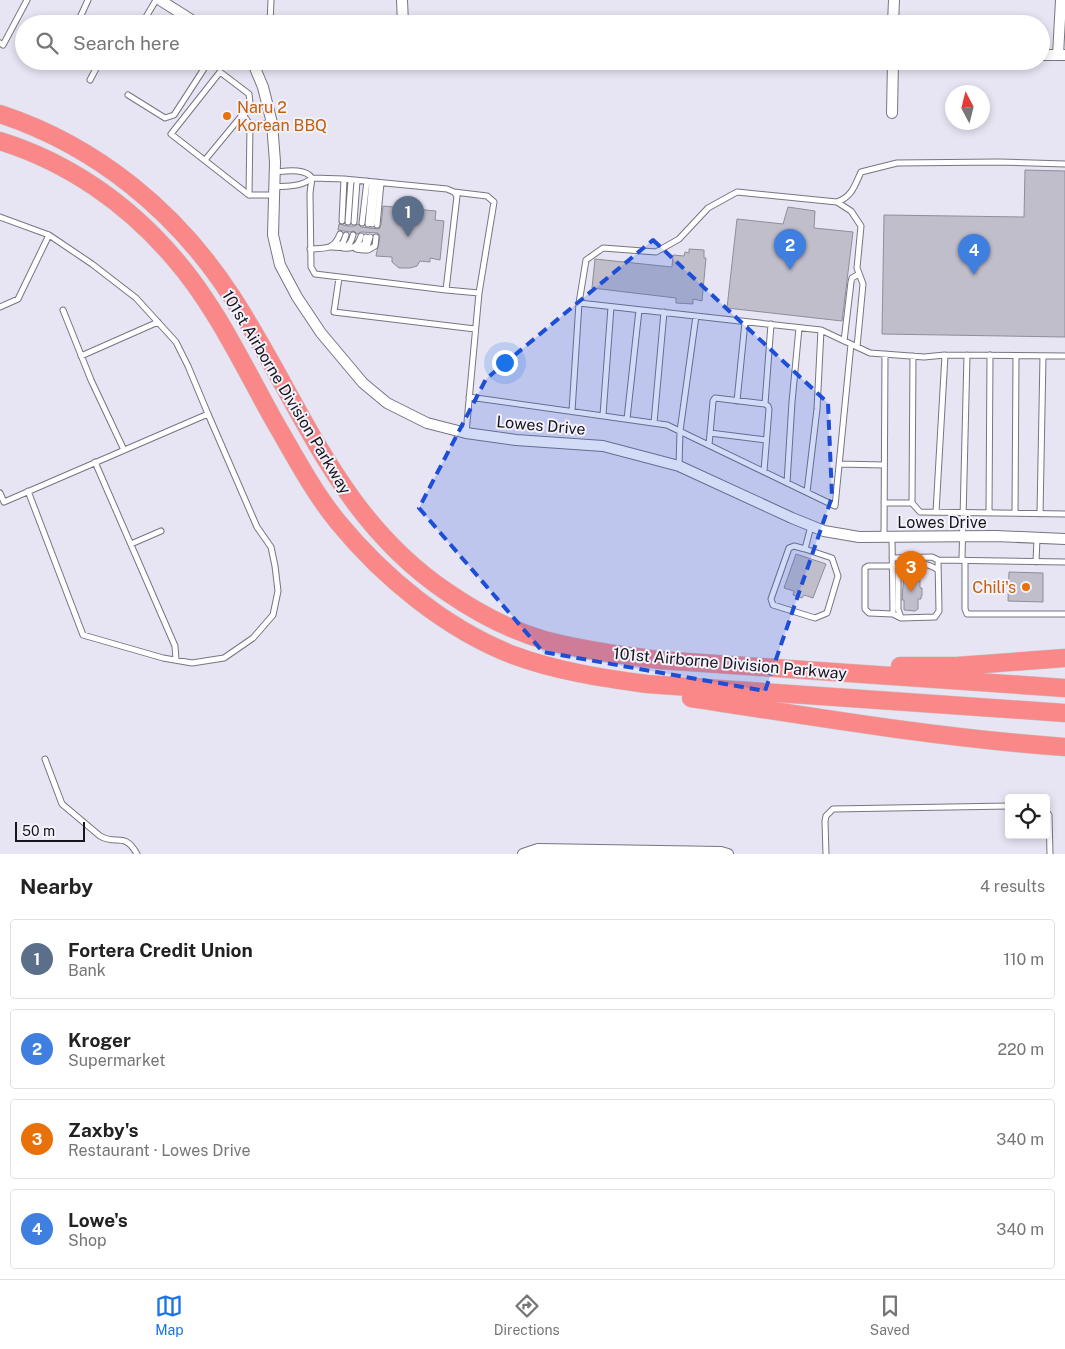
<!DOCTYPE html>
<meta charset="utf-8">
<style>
:root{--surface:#fff;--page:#f2f2f2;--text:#222;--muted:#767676;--line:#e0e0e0;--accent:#1a73e8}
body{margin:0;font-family:"Public Sans",sans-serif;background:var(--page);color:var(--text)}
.controls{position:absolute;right:15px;bottom:15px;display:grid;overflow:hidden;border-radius:5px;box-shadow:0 2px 8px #0003}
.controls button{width:45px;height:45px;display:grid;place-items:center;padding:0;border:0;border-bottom:1px solid var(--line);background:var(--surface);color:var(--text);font:25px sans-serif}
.compass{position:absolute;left:945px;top:85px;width:45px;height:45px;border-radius:50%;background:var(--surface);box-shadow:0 2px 8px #0003;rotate:353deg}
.scale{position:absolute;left:15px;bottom:12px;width:70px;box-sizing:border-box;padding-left:5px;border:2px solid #17161b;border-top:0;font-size:14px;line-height:18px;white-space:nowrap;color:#17161b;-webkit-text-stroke:4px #f4f2fd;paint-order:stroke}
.you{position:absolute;left:504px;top:362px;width:18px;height:18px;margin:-12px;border:4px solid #fff;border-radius:50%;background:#1a73e8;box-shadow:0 0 0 8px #1a73e833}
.badge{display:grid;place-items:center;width:32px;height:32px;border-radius:50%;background:var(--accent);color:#fff;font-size:16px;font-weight:700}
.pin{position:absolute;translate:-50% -41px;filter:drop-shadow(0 1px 2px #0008)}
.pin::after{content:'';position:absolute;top:26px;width:18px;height:15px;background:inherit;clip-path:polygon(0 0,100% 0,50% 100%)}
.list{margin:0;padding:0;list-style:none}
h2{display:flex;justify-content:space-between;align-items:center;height:65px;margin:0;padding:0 20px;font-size:21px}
h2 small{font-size:16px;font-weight:400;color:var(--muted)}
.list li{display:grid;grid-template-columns:32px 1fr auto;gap:15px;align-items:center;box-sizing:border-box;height:80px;margin:0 10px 10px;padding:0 10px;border:1px solid var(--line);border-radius:5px}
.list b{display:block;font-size:19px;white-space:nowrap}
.list p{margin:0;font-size:16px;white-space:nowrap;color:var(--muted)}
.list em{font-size:16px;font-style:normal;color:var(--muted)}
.icon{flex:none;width:28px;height:28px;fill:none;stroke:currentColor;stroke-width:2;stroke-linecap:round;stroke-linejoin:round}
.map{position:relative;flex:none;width:1065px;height:854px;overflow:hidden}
.search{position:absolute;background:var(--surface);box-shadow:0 2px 8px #0003;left:15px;right:15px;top:15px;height:55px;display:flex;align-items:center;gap:12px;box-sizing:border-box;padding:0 18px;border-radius:28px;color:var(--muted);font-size:19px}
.sheet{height:425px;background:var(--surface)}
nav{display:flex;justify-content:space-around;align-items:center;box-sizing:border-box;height:70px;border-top:1px solid var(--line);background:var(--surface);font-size:14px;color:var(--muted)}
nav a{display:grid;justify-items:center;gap:2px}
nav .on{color:var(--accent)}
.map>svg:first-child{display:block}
.building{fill:#c1becc;stroke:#908d9a}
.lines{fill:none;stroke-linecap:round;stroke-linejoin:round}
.lane-casing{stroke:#787582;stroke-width:7}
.street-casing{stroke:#787582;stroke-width:12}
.highway-casing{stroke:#c7c7c8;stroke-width:19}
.lane{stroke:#fff;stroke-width:5}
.street{stroke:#fff;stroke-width:10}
.highway{stroke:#fb8888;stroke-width:18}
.marked{fill:#1d4ed8;fill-opacity:0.2;stroke:#1d4ed8;stroke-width:4;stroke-dasharray:10 6;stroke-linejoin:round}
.food-dot{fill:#e8710a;stroke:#f4f2fd;stroke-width:2}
.labels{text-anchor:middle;stroke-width:4;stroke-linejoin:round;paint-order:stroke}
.food-label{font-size:16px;fill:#c56008;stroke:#f4f2fd;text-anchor:start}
.street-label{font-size:16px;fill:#17161b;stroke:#f4f2fd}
</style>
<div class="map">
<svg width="1065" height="854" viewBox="0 0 1065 854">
<rect width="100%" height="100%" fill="#e7e4f3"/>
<path class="building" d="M1025,170L1065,171V337L882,334L884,215L1024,217Z
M383,206L436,211L435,220L444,221L440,260L430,258V262L420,261L417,266L410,268H399L392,262V257L376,256L380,237L378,233L361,232L357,234L354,231L350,232L338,230L339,224L348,226H355L358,224L361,227L379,229L381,225Z
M788,207L815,211L814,228L853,232L842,321L727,308L737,219L783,224Z
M689,249L704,250V258H706L702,301L693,299V304L676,303V298L592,288L595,259L672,267L673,255L684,256L685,252L689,253Z
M796,554L826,564L813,598L804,595L802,598L793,595L794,591L784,588Z
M1009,572L1043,573V602L1008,601Z
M904,573H918V577L920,576V588H922V596H921V599H918V609L915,611L904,610V600H902Z"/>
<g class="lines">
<g class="lane-casing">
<path id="lane" d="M77,24L88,0
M134,24L137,21L143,22
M146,24L143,22L156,0
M270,24L271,0
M0,43L3,45L27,0
M58,65L60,61
M90,80L100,61
M128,95L165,118L174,115L209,61
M272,123L250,125L249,195H274
M205,160L243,114
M275,172C287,171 305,168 312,178L310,193L311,267L315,274L446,290
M274,187C287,186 302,187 312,178L344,179L447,189L454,192L457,196L446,290L479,293L466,433
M454,192L487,196L494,202L479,293
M249,195L171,134L220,72L249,94L250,103L243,114L250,125
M837,202L851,211L861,226L857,268L863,284L857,347
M0,217L49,235L18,299L0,307
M342,221L344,179
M348,222L351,180
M354,222L357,181
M362,223L367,181
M368,224L372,182
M372,224L376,182
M377,225L381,183
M331,247C343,248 350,249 353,235
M333,247L343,243L346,235
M343,248C354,249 358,246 361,236
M359,248L365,243L366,237
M310,249C326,248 334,250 340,234
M356,249L363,250L367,247L370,237
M363,250H368L375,246L376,237
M339,278L334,312L475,329
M579,303L821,330L870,353L924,357L945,355L1065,356
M63,310L91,380L124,450
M844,341L851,282L852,278L859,274
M81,356L158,322
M469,397L667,425L835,506L851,344
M737,401L745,322
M765,404L771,324
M572,411L579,303L586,260L603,248L656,252L679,239L708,208L737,192L837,202C852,197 855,185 861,172L897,163L999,162L1065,164
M603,415L611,307
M627,419L639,310
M654,423L664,312
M710,433L766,440
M709,445L713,401L715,398L765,404L768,406L769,409L764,471
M95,462L175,646L176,660
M839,464L884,465
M679,466L680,431L696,316
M787,483L792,402L799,328
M28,491L83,635L163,658L192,663L224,658L253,638L273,615L278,591L275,566L271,547L257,527L208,414
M807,492L817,409L821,330
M0,493L4,502L208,414L188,366L176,342L136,298L92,264L49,235
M884,503H912L920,512L1065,514
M912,503L913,356
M936,512L945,355
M989,513L990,355
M1015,513L1016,356
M1040,514L1043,356
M884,536L885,354
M892,537L893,614L901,618L935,617L939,611L938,560L1065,562
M131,544L161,531
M805,549L832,558L838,576L827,613L815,618L773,605L771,599L789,548L794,546L805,549L811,526
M892,558L932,557L938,560
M962,559L967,355
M965,561V609L967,614H1065
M1036,562L1037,538
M893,566H868L865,568V609L869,613L893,614
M901,618L898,609V571L900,567C912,562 927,562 938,570
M45,759L62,804L100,836C117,846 124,831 137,854
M1046,811L1049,815L1050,854
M826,854L825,821L826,816L833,809L1009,806"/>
</g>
<g class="street-casing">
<path id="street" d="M160,0L198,24
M402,0L403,24
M893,24L894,0
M1041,55H1065
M1058,55L1061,0
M252,61L263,87L272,123L275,162L273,235L280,265L297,297L321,333L363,383L387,403L427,423L466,433L516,440L603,446L679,466L792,518L824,531L859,537L996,536L1065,539
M892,113L893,61
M523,854L538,849L721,852L728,854"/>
</g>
<g class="highway-casing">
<path id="highway" d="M0,114C97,146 177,212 232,297C301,403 337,518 447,592C476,612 510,630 544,640C582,650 621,655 659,660L1065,688
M0,141C68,162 128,204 174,258C215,305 242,363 272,417C293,453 312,490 338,522C383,577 446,629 513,655C556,671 602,678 647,684L1065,713
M900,666H957L1065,658
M691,698C815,717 939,738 1065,747"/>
</g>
<use href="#lane" class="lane"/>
<use href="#street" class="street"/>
<use href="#highway" class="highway"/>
</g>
<path class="marked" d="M653,240L828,403L832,497L765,691L543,652L419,508L486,379Z"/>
<g class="food-dot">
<circle cx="227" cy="116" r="5"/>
<circle cx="1026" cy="587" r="5"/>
</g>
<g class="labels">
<g class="food-label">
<text x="237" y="113">Naru 2<tspan x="237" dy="18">Korean BBQ</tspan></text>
<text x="1016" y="593" text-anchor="end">Chili's</text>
</g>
<g class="street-label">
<text transform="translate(287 392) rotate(59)" y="6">101st Airborne Division Parkway</text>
<text transform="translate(541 425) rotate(5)" y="6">Lowes Drive</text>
<text x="942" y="528">Lowes Drive</text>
<text transform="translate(730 663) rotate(5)" y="6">101st Airborne Division Parkway</text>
</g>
</g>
</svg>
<div class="controls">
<button><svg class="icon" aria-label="locate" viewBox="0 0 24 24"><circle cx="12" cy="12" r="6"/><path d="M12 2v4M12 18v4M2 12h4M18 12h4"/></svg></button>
</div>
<svg class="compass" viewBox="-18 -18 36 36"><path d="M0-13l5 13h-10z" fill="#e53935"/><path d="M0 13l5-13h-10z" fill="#767676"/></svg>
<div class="scale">50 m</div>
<div class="you"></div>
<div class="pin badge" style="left:408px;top:237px;background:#5c6f8a">1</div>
<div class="pin badge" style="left:790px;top:270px;background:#3f7fe0">2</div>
<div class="pin badge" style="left:911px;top:592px;background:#e8710a">3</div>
<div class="pin badge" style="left:974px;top:275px;background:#3f7fe0">4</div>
<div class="search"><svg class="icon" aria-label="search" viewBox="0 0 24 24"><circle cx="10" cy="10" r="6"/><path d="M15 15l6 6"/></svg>Search here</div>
</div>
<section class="sheet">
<h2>Nearby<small>4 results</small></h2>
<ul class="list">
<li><span class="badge" style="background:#5c6f8a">1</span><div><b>Fortera Credit Union</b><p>Bank</p></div><em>110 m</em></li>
<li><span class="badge" style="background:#3f7fe0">2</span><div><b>Kroger</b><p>Supermarket</p></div><em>220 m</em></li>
<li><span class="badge" style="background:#e8710a">3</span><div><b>Zaxby's</b><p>Restaurant · Lowes Drive</p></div><em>340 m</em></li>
<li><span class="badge" style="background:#3f7fe0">4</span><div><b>Lowe's</b><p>Shop</p></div><em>340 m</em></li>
</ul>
</section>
<nav>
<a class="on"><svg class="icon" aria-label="map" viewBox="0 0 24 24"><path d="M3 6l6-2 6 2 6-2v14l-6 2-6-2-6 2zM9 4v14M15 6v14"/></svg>Map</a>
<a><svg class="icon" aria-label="directions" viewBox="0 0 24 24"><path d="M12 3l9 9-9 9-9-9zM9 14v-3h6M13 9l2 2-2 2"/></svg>Directions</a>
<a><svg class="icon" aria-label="saved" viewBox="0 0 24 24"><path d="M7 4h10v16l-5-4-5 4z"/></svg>Saved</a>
</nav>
